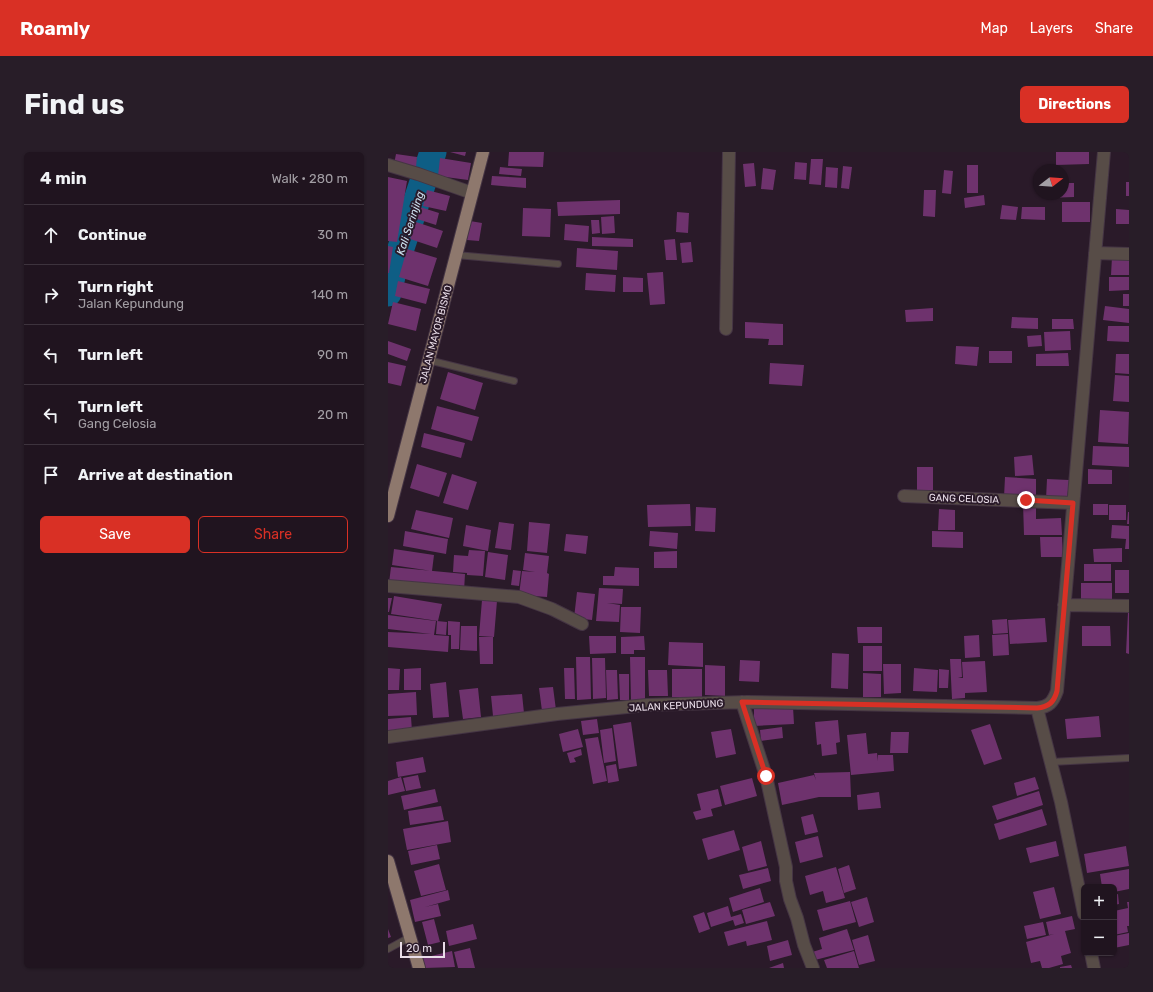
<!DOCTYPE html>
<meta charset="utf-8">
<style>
:root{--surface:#20141f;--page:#281d28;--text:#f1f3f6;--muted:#a29ea4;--line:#3d333d;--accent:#d93025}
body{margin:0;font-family:Rubik,sans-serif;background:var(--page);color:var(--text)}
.controls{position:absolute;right:12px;bottom:12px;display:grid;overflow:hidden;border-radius:6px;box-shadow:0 1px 3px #0004}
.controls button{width:36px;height:36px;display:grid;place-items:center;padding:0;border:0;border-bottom:1px solid var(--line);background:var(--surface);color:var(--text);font:20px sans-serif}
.compass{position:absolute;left:645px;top:12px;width:36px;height:36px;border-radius:50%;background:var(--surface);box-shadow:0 1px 3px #0004;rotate:73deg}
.scale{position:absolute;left:12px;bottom:10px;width:45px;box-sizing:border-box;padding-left:4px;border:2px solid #e9dde8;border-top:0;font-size:11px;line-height:14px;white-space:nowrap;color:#e9dde8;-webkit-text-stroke:3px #2a1a29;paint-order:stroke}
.stop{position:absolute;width:12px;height:12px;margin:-9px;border:3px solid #d93025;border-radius:50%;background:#fff}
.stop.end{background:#d93025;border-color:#fff;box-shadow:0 1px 4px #0008}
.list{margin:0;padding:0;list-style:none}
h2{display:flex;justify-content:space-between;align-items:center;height:52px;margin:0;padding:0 16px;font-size:17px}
h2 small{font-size:13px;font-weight:400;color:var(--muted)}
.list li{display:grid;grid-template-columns:26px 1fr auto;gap:12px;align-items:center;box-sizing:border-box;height:60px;padding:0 16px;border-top:1px solid var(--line)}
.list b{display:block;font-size:15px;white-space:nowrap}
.list p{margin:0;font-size:13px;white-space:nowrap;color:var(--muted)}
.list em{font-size:13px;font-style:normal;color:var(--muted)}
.actions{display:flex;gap:8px;padding:12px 16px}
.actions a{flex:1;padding:9px 0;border:1px solid var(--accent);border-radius:6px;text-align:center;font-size:14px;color:var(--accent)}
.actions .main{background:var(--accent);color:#fff}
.icon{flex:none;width:22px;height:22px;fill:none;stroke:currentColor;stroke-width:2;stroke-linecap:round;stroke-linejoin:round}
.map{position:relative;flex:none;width:741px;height:816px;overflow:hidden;border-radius:6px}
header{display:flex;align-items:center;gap:24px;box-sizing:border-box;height:56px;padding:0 20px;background:var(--accent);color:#fff}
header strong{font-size:19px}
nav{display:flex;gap:22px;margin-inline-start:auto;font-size:14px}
.intro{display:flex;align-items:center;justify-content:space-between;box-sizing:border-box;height:96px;padding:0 24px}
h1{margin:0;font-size:28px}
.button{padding:10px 18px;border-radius:6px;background:var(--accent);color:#fff;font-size:14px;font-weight:700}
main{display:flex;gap:24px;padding:0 24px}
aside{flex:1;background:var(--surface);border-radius:6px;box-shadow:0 1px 3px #0004}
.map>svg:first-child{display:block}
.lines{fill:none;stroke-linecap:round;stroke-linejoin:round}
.river{stroke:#0e5e85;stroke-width:27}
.building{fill:#6e326d}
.service-casing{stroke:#453544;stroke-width:8}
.minor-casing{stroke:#453544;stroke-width:14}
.primary-casing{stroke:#453544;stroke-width:14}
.service{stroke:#574c47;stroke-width:6}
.minor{stroke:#574c47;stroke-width:12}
.primary{stroke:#8e786d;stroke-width:12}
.route{stroke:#d93025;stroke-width:5}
.labels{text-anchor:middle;stroke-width:4;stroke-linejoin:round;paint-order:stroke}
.street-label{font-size:10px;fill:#e9dde8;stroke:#2a1a29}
.water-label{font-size:11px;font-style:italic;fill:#cee3f1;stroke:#2a1a29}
</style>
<header>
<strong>Roamly</strong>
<nav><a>Map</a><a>Layers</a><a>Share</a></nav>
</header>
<div class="intro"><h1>Find us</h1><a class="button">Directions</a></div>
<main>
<aside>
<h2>4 min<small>Walk · 280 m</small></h2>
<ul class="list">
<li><svg class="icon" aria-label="ahead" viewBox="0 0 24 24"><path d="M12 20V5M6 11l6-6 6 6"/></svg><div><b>Continue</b></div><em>30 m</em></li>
<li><svg class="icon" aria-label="right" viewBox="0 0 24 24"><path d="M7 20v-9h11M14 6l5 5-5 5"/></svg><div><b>Turn right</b><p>Jalan Kepundung</p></div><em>140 m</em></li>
<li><svg class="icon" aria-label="left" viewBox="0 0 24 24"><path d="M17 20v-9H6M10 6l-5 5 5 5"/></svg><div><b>Turn left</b></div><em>90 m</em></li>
<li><svg class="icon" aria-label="left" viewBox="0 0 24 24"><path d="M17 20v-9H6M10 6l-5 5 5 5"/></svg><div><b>Turn left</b><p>Gang Celosia</p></div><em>20 m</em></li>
<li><svg class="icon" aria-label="arrive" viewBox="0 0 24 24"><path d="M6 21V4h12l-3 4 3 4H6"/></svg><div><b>Arrive at destination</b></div></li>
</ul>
<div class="actions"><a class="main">Save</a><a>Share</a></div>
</aside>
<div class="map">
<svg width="741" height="816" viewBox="0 0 741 816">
<rect width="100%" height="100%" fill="#2a1a29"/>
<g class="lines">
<path class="river" d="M0,141L5,120L45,0"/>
</g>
<path class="building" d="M62,0H78L77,4Z
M121,0H156L155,15L120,14Z
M668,0H701V12L668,13Z
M8,2L29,5L28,15L6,12Z
M52,6L83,11L80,28L50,24Z
M423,7H435L433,33L421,32Z
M407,10L419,11L418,28L406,27Z
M366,11L368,34L357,35L355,12Z
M579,13H590V41H579Z
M455,14L464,15L461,37L453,36Z
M112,15L134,17L133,24L111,22Z
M438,15L450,16L449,36L437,35Z
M375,16L388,18L385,38L373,37Z
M556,18L565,19L563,42L554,41Z
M104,24L138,26V36L103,33Z
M0,25L19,29L9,90L0,89Z
M738,30H741V44H738Z
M675,31H686V45L659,46V42H675Z
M39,38L62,44L58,59L35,54Z
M536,38H548L547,65L535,64Z
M596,43L597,53L577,56L576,46Z
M232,48V62L170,64L169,50Z
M674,50H702V70H674Z
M614,53L630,55L628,68L612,67Z
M32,55L51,61L48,73L29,67Z
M634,55H657V68L633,67Z
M135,56L163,57L162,85L134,84Z
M728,57L741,58V72H728Z
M289,60L301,61L300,81L288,80Z
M226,64L227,81L214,82L213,65Z
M203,68H211L212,81L204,82Z
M82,69L94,71L91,89L79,88Z
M28,70L55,79L49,96L22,87Z
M177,72L201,74L200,90L176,88Z
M204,85L245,87V95L204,94Z
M287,87L289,108H278L276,88Z
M303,90L305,110L294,111L292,91Z
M0,94L5,95L1,121H0Z
M189,96L230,99L229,118L188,115Z
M19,97L49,106L40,134L11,125Z
M724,105L741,106V123H723Z
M275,120L277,152L262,153L259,121Z
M198,121L228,123L227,140L197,138Z
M235,125L255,126V140H235Z
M721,125H741V138L721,139Z
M10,129L42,137L38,152L7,144Z
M735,142H741V154H735Z
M5,150L33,157L28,179L0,172Z
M717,154L741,157V171L715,168Z
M545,156V169L518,170L517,158Z
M624,165L650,166V177L623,176Z
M664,167H685L686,177H664Z
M357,170L395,172V193H380L381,187L357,186Z
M720,174H741V190L719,189Z
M682,179L683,198L657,199L656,180Z
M653,183L654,194L640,195L639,184Z
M0,189L23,197L19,209L0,202Z
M568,194L591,195L589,214L567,212Z
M601,199H624V211H601Z
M680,201L681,214H648V202Z
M728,202H741V222L727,221Z
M0,210L18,214L13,234L0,231Z
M382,211L416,213L414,234L381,232Z
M60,220L95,231L87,258L52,247Z
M727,223L741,224V250L725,249Z
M49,254L91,265L84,289L43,277Z
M712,258L741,260L740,292L710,290Z
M36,281L77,291L73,306L33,295Z
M705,294L741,295V315L704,313Z
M644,303L646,323L627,324L626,305Z
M29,312L59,321L51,345L22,336Z
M529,315H545V338H529Z
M700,317L724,318V332H700Z
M64,322L89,330L80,358L55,351Z
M617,325L648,327V346L616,345Z
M659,327L681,328L679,349L658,347Z
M635,351H648V367L673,366L674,383H636Z
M302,352L303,374L260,375L259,353Z
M705,352H720V363H705Z
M721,353H738V368H721Z
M308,355L328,356L327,380L307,379Z
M551,357L567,358V378H550Z
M28,358L65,366L61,386L23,377Z
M740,360H741V372H739Z
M111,370L126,372L123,398L107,396Z
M141,370L162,372L159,401L139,399Z
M78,373L103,378L100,399L75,394Z
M724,373L741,374V397H737L738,387L723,386Z
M17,379L60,387L58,402L15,394Z
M262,379L290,381L289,397L261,394Z
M544,379L575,380V396L544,395Z
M178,382L200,384L198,402L176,399Z
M652,385H674L675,405H653Z
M734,396V410H706L705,397Z
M6,397L46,403L44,419L4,413Z
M81,398L97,399L95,424L79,423V421L65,420L66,403L80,404Z
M289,399V416H266V400Z
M100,400L120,403L117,428L97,425Z
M137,401L161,404L159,421L161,422L159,445L131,443L134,419L147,420L135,418Z
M696,412H723V429H696Z
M3,415L77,422L76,439L1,431Z
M227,415L251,416V434L215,433V424H226Z
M125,418L133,419L131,434L123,433Z
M727,418H741V441H727Z
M693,431H724V449H693Z
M211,436L235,437L234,452L219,451L232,453L231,470L208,469Z
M189,440L207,442L204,468L186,466Z
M6,444L54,452L50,469L3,462Z
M0,446H4L1,460H0Z
M94,448L109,449L106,485L91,484Z
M233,455H253L252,481L232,480Z
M740,460H741V502L738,501Z
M0,463L48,469L46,483L61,484L60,500L0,495V480L43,482L0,477Z
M657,466L659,490L622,492L620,468Z
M619,467L620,481L605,482L604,468Z
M49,469L59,470L58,483L48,482Z
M60,469L72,470L71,497H63V483H60Z
M73,474H89V499L72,498Z
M694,474H722L723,494H694Z
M469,475H494V491H470Z
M620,482L621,503L605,504L604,483Z
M591,483L592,505L577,506L576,484Z
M201,484H228V501L202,502Z
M256,484L257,498H246V502H233V485Z
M91,485H105V512H92Z
M281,490L315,491V515L280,513Z
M475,494H494V519H475Z
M444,501L461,502L460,537L443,536Z
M188,505H202L203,547L189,548Z
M242,505H257V550H243Z
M204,506H217L218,546L205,547Z
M562,507H573L574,525L570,526H575L574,510L597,509L599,540L577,541V546L564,547Z
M352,508L372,509L371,530L351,529Z
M495,512H513V541L496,542Z
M317,513L337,514V544L317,543Z
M0,516L12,517L11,538H0Z
M33,516V538H16V517Z
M176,516H186L187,547H177Z
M526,516L550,518L549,540L525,539Z
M284,517H314V545H284Z
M551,517L561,518L560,536H551Z
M218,518H229L230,547L219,548Z
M260,518H279L280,544H261Z
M475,521L493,522V545H475Z
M231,522H241V548H232Z
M58,530L61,565L45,566L42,532Z
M165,535L168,558L154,559L151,536Z
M90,536L93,565L75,567L71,538Z
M28,540L29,563L0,564V542Z
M134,542L136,561L105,564L103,544Z
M405,555L406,572L366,574V557Z
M711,564L713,585L679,587L677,567Z
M23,565L24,579L0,581V567Z
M209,567L211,581L195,583L193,569Z
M450,568L452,590L448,591L449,602L434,604L433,592L429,593L427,570Z
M243,570L249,614L231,617L225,573Z
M602,572L614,607L596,613L583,578Z
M394,575L395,586L373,589L372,578Z
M224,576L228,609L216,611L212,578Z
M190,577L195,595L175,600L171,582Z
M343,577L348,602L328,606L323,580Z
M503,580H521L520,601H502Z
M478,581L480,602L489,601L490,609V603H505L506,619L463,623L459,583Z
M210,585L219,629L205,632L197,587Z
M193,597L194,603L186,606L188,610L182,611L179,601Z
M35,605L38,620L10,625L8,610Z
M228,612L231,629L220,631L218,614Z
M462,620L463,645H431L394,653L390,631L426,623L428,628L426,621Z
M30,623L33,636L18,639L15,626Z
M13,625L17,639L0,643V629Z
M647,625L651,637L629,644L626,631Z
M364,626L369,644L337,653L332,634Z
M47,637L50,650L16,658L13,644Z
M330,637L334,654L323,657L325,664L308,668L305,660L313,658L309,642Z
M651,639L655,653L609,668L604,654Z
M491,640L493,656L470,658L469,643Z
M53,654L56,668L22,673L20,659Z
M654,657L659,673L611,688L606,672Z
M425,662L430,680L417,683L413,665Z
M60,669L63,690L19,698L15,677Z
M346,678L352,698L320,708L314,687Z
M430,684L435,705L412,711L407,690Z
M373,689L379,714L360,719L354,695Z
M668,689L671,704L642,711L638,696Z
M49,693L52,707L23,713L20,699Z
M738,694L741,714L699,721L696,702Z
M51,712L58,738L33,744L26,719Z
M461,713L468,737L456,741L450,717Z
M448,715L457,746L438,751L435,739L422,743L417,724Z
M380,716L383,729L355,737L351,723Z
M741,717V737L726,740V735H714L712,722Z
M666,735L673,762L652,767L645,740Z
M372,736L376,750L345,760L341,746Z
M60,738L62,748L37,755L50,752L53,764L27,770L22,748Z
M730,742L731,752L726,753V743Z
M479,745L486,770L471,775L463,750Z
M462,749L468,770L435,779L429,758Z
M382,750L387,764L358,772L354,758Z
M739,750H741V774H739L740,780L726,783V777L731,776L726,777V759L740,756Z
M340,754L343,765L353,762L356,771L347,774L345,768L323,775L319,761Z
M316,760L322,777L311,781L305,764Z
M684,764L687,777L677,779L683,801L673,804L675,812L661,816H654L652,809L643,811L638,790L666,782L661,783L658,770Z
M46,767L52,790L40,793L34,770Z
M379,769L384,788L359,794L358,789L340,794L336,780Z
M655,770L658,783L639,787L636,774Z
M85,772L89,787L61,794L58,779Z
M0,777L3,785L0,786Z
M459,777L466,798L423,809L421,801L434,797L431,786Z
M741,781V793L726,796V784Z
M480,783L487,809L471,813L464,788Z
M400,788L404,803L382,809L379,794Z
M82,796L87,816H70L66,800Z
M64,799L67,815L37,816L35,806Z
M466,799L471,816H439L436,808Z
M395,811L396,816H381Z
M683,813L684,816H672V815Z"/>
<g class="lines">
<g class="service-casing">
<path id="service" d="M68,103L170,112
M40,208L126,229
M663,610L741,606
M0,797L22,785"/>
</g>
<g class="minor-casing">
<path id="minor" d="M0,13L30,22L84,41
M707,101L741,102
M338,177L341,0
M516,344L685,351
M0,434L131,445L164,457L194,472
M676,453L741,454
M354,550L378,624L398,715V729L402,747L409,766L416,793L425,816
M649,556L673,650L696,762
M0,585L169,562L259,553L359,550L649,556C661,555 665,550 669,539L716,0
M703,801L706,816"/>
</g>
<g class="primary-casing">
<path id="primary" d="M0,364L95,0
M0,709L31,816"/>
</g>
<use href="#service" class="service"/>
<use href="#minor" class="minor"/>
<use href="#primary" class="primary"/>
</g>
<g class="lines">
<path class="route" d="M378,624L354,550L649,556C661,555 666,550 669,539L685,351L638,348"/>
</g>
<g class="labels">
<g class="street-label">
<text transform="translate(47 182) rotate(-75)" y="4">JALAN MAYOR BISMO</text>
<text transform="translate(576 346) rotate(2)" y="4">GANG CELOSIA</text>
<text transform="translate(288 553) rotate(-3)" y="4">JALAN KEPUNDUNG</text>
</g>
<g class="water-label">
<text transform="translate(22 71) rotate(-72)" y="4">Kali Serinjing</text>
</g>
</g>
</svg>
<div class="controls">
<button>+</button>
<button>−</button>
</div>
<svg class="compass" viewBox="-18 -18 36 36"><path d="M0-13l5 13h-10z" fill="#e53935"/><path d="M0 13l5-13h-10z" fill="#a29ea4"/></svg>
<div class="scale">20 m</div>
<div class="stop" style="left:378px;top:624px"></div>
<div class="stop end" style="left:638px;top:348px"></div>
</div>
</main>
